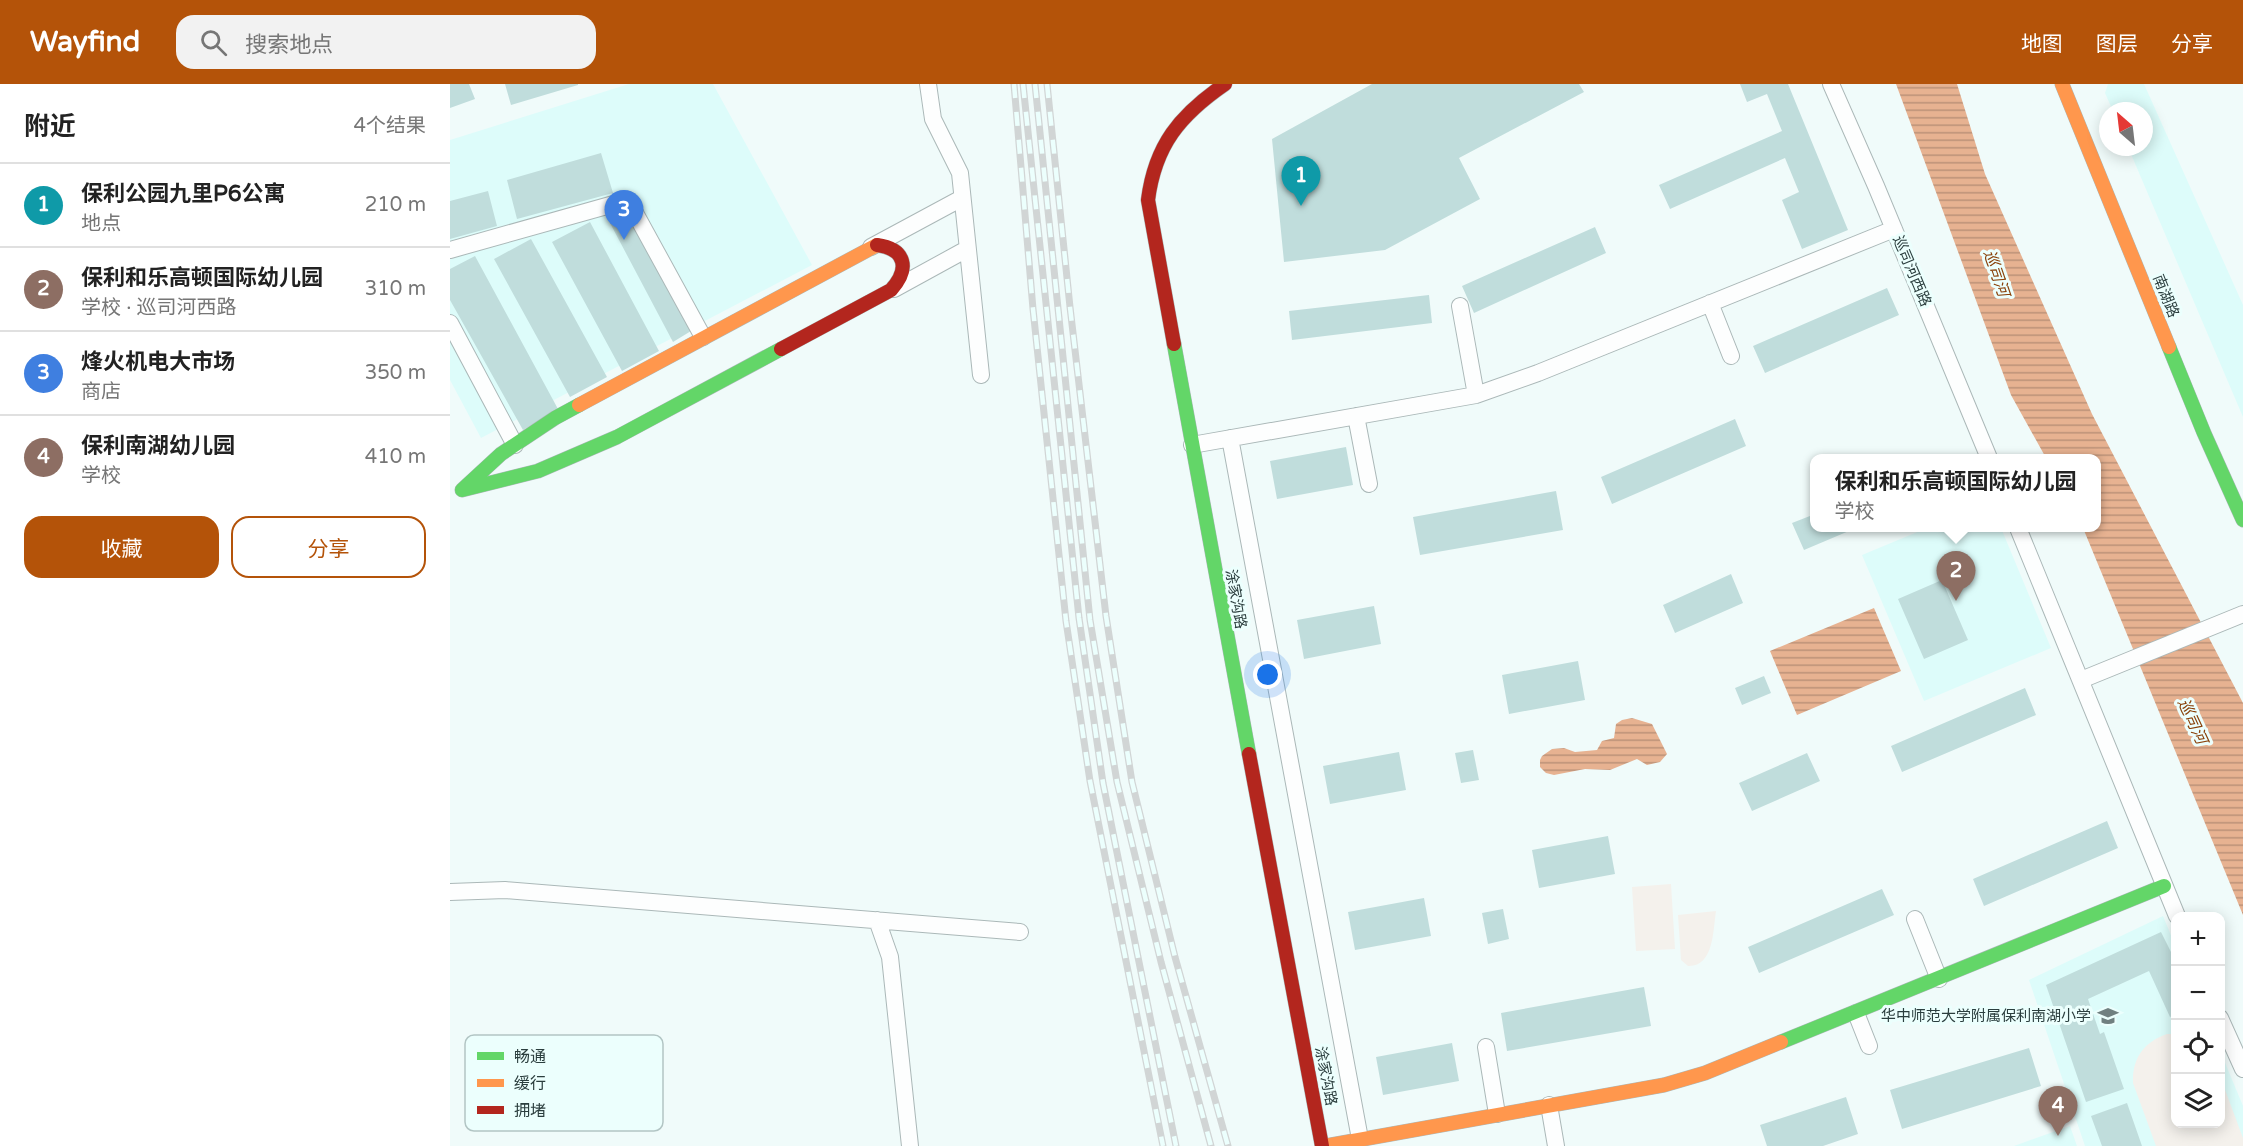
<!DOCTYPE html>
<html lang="zh">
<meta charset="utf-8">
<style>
:root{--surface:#fff;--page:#f2f2f2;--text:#222;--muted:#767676;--line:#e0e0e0;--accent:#b45309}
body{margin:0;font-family:"Varela Round","Noto Sans SC",sans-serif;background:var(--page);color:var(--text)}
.controls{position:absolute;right:18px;bottom:18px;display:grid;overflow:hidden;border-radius:12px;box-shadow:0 3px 15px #0003}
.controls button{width:54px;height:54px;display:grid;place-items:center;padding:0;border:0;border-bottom:2px solid var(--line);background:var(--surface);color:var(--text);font:30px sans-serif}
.compass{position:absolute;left:1649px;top:18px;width:54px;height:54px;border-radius:50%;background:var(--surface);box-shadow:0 3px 15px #0003;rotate:332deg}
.you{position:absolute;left:818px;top:591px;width:21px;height:21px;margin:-15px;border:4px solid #fff;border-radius:50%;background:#1a73e8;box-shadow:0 0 0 9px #1a73e833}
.badge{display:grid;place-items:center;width:39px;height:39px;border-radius:50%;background:var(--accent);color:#fff;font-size:20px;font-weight:700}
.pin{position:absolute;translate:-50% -50px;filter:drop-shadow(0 2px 3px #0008)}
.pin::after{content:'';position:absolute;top:32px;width:21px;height:18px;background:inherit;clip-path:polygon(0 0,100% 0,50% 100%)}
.popup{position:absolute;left:1360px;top:370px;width:291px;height:78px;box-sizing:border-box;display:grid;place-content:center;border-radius:12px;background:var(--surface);filter:drop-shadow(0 2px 4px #0005);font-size:20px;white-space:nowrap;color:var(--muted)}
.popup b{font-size:22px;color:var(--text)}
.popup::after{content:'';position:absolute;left:50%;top:100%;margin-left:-12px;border:12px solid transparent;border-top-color:var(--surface)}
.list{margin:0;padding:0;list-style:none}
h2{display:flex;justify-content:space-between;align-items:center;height:78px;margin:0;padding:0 24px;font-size:26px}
h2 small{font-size:20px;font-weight:400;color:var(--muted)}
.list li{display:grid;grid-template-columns:39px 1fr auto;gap:18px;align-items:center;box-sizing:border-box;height:84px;padding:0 24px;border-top:2px solid var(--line)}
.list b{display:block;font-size:22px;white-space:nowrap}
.list p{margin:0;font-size:20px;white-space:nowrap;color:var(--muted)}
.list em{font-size:20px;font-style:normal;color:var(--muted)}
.actions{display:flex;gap:12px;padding:18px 24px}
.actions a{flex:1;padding:14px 0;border:2px solid var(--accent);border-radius:18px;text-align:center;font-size:21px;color:var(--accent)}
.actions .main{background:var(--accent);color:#fff}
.icon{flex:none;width:33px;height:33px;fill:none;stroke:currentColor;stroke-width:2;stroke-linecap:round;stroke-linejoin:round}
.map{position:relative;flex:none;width:1793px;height:1062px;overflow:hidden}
header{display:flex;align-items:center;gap:36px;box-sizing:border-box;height:84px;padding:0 30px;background:var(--accent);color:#fff}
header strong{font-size:28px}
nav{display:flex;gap:33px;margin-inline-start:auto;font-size:21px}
.search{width:420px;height:54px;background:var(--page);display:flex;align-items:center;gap:15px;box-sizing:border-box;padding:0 21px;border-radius:18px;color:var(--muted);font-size:22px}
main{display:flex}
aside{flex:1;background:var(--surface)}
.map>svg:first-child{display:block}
.built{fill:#ddfcfa}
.pitch{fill:#f4f1ec}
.water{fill:url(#water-rules)}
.building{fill:#c0dddc}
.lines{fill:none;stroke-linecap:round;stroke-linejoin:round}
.street-casing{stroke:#abb8b8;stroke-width:18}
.fast-casing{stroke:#abb8b8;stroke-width:15}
.slow-casing{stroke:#abb8b8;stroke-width:15}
.jam-casing{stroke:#abb8b8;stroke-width:15}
.street{stroke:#fdfefe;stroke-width:16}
.fast{stroke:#63d668;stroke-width:14}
.slow{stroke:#ff974d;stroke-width:14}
.jam{stroke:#b3261e;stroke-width:14}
.rail-casing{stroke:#d1d5d5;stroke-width:7}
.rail{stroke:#ecfffd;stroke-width:4.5;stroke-dasharray:14;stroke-linecap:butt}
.labels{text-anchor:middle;stroke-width:6;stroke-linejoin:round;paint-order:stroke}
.street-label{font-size:15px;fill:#2b3e3e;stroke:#ecfffd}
.poi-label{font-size:15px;fill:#2b3e3e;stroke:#ecfffd;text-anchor:end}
.water-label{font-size:16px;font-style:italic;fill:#894008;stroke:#ecfffd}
.key{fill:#ecfffd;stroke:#b2c5c4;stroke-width:1.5}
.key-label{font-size:16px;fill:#2b3e3e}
</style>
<header>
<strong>Wayfind</strong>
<div class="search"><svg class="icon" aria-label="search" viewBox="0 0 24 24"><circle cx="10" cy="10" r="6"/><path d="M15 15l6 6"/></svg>搜索地点</div>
<nav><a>地图</a><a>图层</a><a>分享</a></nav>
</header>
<main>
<aside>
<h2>附近<small>4个结果</small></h2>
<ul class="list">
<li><span class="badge" style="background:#0f9aa8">1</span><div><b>保利公园九里P6公寓</b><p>地点</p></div><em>210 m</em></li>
<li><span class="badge" style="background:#8d6e63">2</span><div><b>保利和乐高顿国际幼儿园</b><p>学校 · 巡司河西路</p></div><em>310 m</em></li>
<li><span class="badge" style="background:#3f7fe0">3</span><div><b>烽火机电大市场</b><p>商店</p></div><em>350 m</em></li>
<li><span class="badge" style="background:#8d6e63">4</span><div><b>保利南湖幼儿园</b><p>学校</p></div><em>410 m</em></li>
</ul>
<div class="actions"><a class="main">收藏</a><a>分享</a></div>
</aside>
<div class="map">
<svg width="1793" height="1062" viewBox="0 0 1793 1062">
<defs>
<pattern id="water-rules" width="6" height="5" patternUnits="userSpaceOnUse" patternTransform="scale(1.5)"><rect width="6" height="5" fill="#e7b291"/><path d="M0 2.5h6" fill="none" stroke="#bb9278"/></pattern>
</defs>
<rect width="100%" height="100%" fill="#f0fbfa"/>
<path class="built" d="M179,0H263L362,181L31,354L0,296V56Z
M1658,0H1694L1793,221V333L1678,63H1694V27H1663L1655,9Z
M1477,444H1551L1601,564L1474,617L1412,471Z
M1713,832L1725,861L1726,1040H1770L1771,969L1793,1022V1062H1635L1579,896Z
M1620,1042L1627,1062H1564Z"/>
<path class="pitch" d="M1221,800L1225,865L1186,867L1182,803Z
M1266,827C1263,846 1264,883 1238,882L1231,876L1228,831Z
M1717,950H1725L1726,1040H1770L1771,995L1793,1054V1062H1706L1683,999C1682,974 1694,958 1717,950Z"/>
<path class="water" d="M1446,0H1507L1535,90L1642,330L1793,619V831L1633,444H1647V374H1596L1561,311Z
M1424,524L1451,587L1347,631L1320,567Z
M1182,634L1202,640L1217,670L1210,678L1197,681L1187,675L1160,686L1135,685L1104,691L1096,689L1090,683V676L1092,672L1102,665L1114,664L1125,668L1147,666L1152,657L1164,654L1166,640L1172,636Z"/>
<path class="building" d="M0,0H19L25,15L0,24Z
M55,0H128V1L61,21Z
M922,0H1129L1134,8L1009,74L1030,115L935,166L834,178L822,55Z
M1290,0H1338L1398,146L1352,165L1332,116L1349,108L1335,74L1220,125L1209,101L1332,47L1317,10L1297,18Z
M151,69L163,109L67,135L57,96Z
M38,107L47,142L0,155V117Z
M180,129L241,247L223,258L160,139Z
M140,138L209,267L172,287L102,158Z
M1145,143L1156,169L1024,229L1012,202Z
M81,155L157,293L120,313L44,175Z
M25,172L108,325L73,346L0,216V185Z
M1437,204L1449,231L1315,289L1303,262Z
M979,211L982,239L842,256L839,227Z
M1285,335L1296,362L1162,420L1151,393Z
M896,363L903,401L827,415L820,377Z
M1106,407L1113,446L970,471L963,433Z
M1365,430V444H1406L1354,466L1342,439Z
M1281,490L1293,519L1225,549L1213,521Z
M1492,496L1518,556L1474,575L1448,515Z
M924,522L931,560L854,575L847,536Z
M1128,577L1135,616L1059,630L1052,591Z
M1314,592L1321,609L1292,621L1285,604Z
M1575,604L1586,631L1452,688L1441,662Z
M1023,666L1029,696L1011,699L1005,669Z
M949,668L956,706L880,720L873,682Z
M1357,669L1370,697L1302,727L1289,699Z
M1657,737L1668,764L1534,822L1523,795Z
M1158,752L1165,790L1089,804L1082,766Z
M1432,805L1444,831L1309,889L1298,863Z
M974,814L981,852L905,866L898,828Z
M1053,825L1059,855L1038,860L1032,829Z
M1711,848L1726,878V930L1720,933L1699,887L1638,915L1650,950L1654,948L1674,1005L1636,1018L1596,901Z
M1194,903L1201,942L1057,967L1051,929Z
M1002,959L1009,997L933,1011L926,973Z
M1579,964L1591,1002L1452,1045L1440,1006Z
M1396,1013L1408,1050L1373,1062H1317L1310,1041Z
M1677,1019L1692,1062H1652L1641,1032Z"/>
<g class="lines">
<g class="street-casing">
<path id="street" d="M478,0L483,35L510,89L531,291
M1381,0L1426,102L1539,374
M421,163L512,114
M0,166L178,116L253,253
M444,205L517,165
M1260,219L1281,272
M1010,222L1026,311
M0,239L65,361
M906,332L919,400
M780,354L910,1055
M742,361L1026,311L1088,289L1444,145
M1568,444L1727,832
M1631,596L1793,530
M0,808L55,806L570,848
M1465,835L1489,895
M427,836L440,873L460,1062
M1406,929L1419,962
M1770,934L1793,985
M1036,963L1047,1030
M1099,1021L1106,1062"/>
</g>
<g class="fast-casing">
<path id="fast" d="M724,260L799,670
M1719,263L1754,349L1793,436
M129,321L105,334L51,370L12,406L88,387L167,353L331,265
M1331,958L1714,802"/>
</g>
<g class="slow-casing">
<path id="slow" d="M1612,0L1719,263
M129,321L427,161
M875,1062L1214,1001L1255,989L1331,958"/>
</g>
<g class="jam-casing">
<path id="jam" d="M724,260L698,116C705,61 730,31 775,0
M331,265L441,206C460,185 456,165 427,161
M799,670L872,1062"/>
</g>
<use href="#street" class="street"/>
<use href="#fast" class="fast"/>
<use href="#slow" class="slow"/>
<use href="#jam" class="jam"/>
<g class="rail-casing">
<path id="rail" d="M564,0L583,225L616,537L640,697L713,1062
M573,0L629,534L653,699L726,1062
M585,0L640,536L667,698L711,878L761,1062
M597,0L620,223L656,532L682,698L725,873L778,1062"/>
</g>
<use href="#rail" class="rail"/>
</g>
<defs>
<g id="school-bare" transform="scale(1.62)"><path d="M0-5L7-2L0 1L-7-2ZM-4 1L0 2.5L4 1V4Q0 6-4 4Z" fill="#708080" stroke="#ecfffd" stroke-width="2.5" paint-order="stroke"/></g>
</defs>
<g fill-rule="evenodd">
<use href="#school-bare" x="1658" y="932"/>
</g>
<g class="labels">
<g class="street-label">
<text transform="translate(1462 187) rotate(67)" y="5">巡司河西路</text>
<text transform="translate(1716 212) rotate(68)" y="5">南湖路</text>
<text transform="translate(786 515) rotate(80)" y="5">涂家沟路</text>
<text transform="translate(876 992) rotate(79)" y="5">涂家沟路</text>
</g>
<g class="poi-label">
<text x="1641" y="937">华中师范大学附属保利南湖小学</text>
</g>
<g class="water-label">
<text transform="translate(1547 189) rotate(71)" y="6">巡司河</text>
<text transform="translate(1743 637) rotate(65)" y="6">巡司河</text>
</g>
</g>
<rect x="15" y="951" width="198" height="96" rx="9" class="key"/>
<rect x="27" y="968" width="27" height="8" fill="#63d668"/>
<rect x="27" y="995" width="27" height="8" fill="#ff974d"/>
<rect x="27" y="1022" width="27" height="8" fill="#b3261e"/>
<g class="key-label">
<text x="64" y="978">畅通</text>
<text x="64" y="1005">缓行</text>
<text x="64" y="1032">拥堵</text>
</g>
</svg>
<div class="controls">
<button>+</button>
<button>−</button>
<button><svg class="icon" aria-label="locate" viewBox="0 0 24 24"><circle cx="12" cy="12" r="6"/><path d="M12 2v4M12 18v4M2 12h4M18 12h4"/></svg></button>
<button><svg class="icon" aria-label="layers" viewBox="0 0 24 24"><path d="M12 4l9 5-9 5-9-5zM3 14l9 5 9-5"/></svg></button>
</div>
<svg class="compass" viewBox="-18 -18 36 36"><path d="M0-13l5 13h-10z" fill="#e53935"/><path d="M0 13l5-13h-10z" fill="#767676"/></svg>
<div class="you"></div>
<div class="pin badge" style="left:851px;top:122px;background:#0f9aa8">1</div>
<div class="pin badge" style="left:1506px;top:517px;background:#8d6e63">2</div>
<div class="popup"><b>保利和乐高顿国际幼儿园</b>学校</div>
<div class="pin badge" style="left:174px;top:156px;background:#3f7fe0">3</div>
<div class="pin badge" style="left:1608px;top:1052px;background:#8d6e63">4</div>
</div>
</main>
